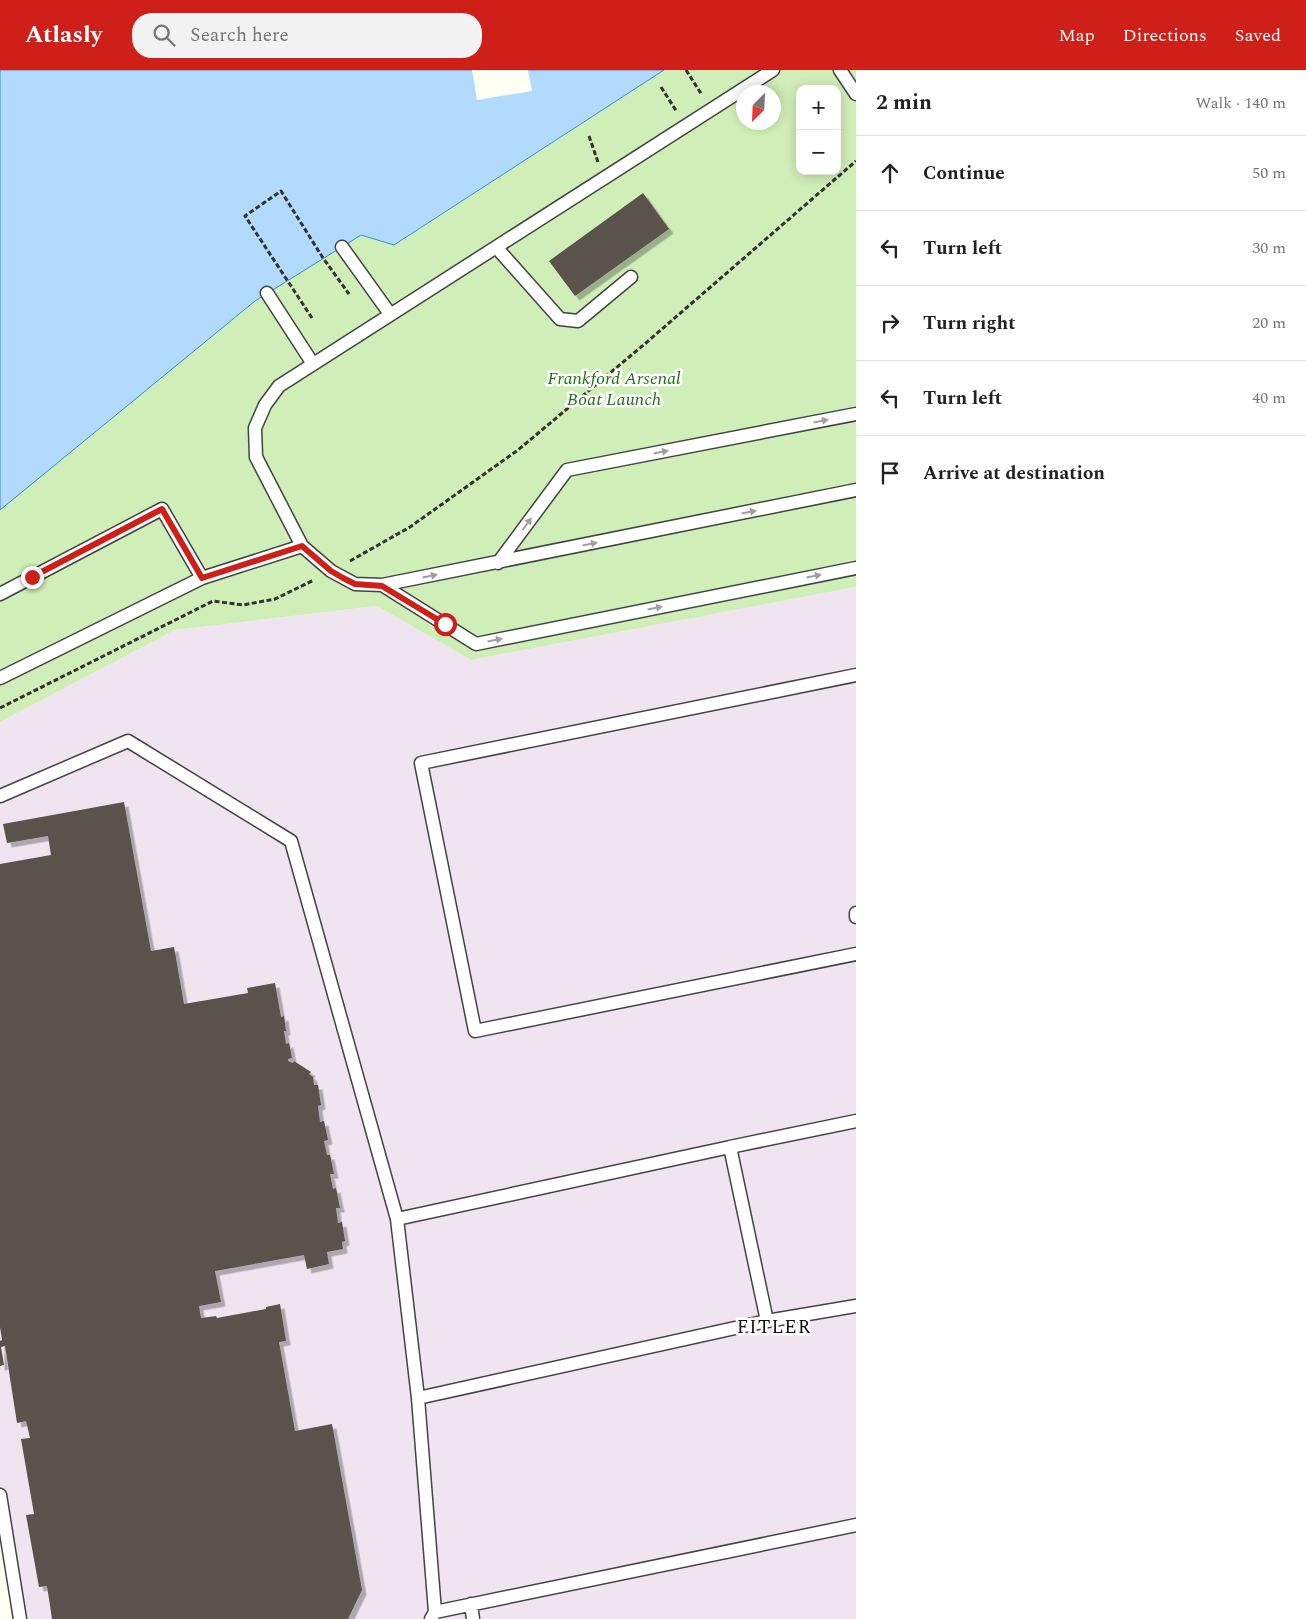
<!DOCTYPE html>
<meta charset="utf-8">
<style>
:root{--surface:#fff;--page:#f2f2f2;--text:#222;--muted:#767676;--line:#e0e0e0;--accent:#cf1f19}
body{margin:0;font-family:Spectral,serif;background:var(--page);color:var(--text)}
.controls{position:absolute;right:15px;top:15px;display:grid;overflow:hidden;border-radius:10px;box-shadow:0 2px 12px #0003}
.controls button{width:45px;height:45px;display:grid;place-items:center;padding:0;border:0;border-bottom:1px solid var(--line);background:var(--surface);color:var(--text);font:25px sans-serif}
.compass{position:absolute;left:736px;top:15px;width:45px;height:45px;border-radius:50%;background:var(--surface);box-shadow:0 2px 12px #0003;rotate:204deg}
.stop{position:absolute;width:15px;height:15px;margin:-11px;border:4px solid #cf1f19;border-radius:50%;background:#fff}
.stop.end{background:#cf1f19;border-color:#fff;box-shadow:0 1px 5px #0008}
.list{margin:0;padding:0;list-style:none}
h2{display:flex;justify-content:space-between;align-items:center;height:65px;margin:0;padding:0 20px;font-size:21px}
h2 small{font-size:16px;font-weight:400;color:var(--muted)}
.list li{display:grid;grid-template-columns:32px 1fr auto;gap:15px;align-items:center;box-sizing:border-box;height:75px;padding:0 20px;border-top:1px solid var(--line)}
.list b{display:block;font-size:19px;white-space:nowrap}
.list em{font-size:16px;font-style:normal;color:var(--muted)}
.icon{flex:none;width:28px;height:28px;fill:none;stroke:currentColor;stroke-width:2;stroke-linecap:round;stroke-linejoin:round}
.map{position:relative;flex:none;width:856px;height:1549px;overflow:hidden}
header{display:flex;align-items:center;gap:30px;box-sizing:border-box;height:70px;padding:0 25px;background:var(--accent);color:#fff}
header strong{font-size:24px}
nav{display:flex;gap:28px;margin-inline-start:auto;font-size:18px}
.search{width:350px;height:45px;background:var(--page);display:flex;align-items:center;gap:12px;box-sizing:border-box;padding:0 18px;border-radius:20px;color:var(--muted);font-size:19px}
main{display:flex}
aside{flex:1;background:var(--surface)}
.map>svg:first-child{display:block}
.industrial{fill:#efe4ef}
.green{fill:#d0eeb8;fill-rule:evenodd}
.water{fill:#b2dafc;stroke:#3289db}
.pier{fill:#fffef3}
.building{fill:#5a524b;filter:url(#shadow)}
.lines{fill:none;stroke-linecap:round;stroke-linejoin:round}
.lane-casing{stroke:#434343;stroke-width:15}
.path{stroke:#323232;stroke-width:3;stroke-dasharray:5 2.5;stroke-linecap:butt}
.lane{stroke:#fff;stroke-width:12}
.oneway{fill:#9f9f9f}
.route{stroke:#cf1f19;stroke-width:6}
.labels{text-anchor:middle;stroke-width:5;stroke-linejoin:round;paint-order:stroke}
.park-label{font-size:18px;font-style:italic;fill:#237018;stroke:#fff}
.neighbourhood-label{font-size:19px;letter-spacing:1px;fill:#101010;stroke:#fff}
</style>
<header>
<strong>Atlasly</strong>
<div class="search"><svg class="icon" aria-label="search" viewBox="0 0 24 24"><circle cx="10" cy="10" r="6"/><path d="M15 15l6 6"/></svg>Search here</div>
<nav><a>Map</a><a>Directions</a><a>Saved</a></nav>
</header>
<main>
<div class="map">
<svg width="856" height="1549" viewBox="0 0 856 1549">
<defs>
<filter id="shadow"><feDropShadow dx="4.5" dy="4.5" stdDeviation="0" flood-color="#0004"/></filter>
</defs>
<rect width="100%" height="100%" fill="#fffef3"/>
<path class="industrial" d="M856,517V1549H23L0,1419V652L175,560L377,536L471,590Z"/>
<path class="green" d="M664,0H856V517L471,590L377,536L175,560L0,652V440L255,231L361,165L395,175ZM800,19H837V101H800ZM744,22H774V52H744Z"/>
<path class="water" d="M0,0H664L394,175L361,165L255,231L0,440Z"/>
<path class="pier" d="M472,0H528L532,21L477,30Z"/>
<path class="building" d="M643,123L669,159L575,226L549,191Z
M124,732L151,881L174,877L184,934L248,923L247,918L275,913L281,947L284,946L286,961H284L286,974L289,973L292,988L288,989V991L293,993L294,991L311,1002L309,1004L313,1007L314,1015H318L321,1035L318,1036L320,1052L324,1051L328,1070L324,1071L327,1085H330L334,1104H330L333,1119L336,1118L340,1138H336L338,1153L342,1152L345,1171L342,1172L343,1179L327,1182L329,1194L307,1199L304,1185L215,1201L221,1232L199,1236L201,1248L216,1246L217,1248L266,1239V1237L280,1234L286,1271L279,1272L295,1361L332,1354L362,1520L348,1549H52L47,1516L39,1517L26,1445L34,1444L21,1369L30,1368L26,1351L17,1353L5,1276L1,1277L4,1295L0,1296V1271L2,1270L0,1257V794L51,785L48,766L7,773L3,754Z"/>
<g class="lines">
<g class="lane-casing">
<path id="lane" d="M840,0L856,24
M342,177L390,244
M496,177L560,249L578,251L631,207
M267,223L313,294
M302,476L331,501L355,514L382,515L476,574L856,498
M498,493L567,400L856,344
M382,515L856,420
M0,524L162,439L202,508
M856,605L421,693L475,961L856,884
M0,608L202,508L302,476L256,387L255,358L265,335L279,316L773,0
M0,726L128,671L291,771L397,1149L418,1328L435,1542
M856,843V847
M730,1077L856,1051
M397,1149L730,1077L767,1251
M418,1328L767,1251L856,1236
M0,1425L20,1549
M471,1534L473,1549
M431,1549L435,1542L856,1455"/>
</g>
<path class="path" d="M686,0L702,25
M661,17L677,42
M589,66L598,92
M312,248L245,146L281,121L323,188L349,224
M350,491L410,457L518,380L647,272L856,91
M0,638L213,531L243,535L275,529L314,510"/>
<use href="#lane" class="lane"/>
</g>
<defs><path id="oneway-solid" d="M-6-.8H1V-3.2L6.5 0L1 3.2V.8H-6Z" transform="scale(1.25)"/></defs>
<g class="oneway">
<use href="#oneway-solid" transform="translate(821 351) rotate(-11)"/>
<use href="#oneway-solid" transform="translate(661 382) rotate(-11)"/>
<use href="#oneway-solid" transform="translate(749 442) rotate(-11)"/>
<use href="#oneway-solid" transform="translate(527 454) rotate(-53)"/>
<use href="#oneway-solid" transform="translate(590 474) rotate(-11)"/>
<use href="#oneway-solid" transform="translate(430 506) rotate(-11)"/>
<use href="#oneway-solid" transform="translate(814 506) rotate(-11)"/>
<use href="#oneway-solid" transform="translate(655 538) rotate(-11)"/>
<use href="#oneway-solid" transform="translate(495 570) rotate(-11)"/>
</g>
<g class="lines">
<path class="route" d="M32,507L162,439L202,508L302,476L331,501L343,508L355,514L382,516L445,554"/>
</g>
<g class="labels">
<g class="park-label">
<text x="614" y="314">Frankford Arsenal<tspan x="614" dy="21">Boat Launch</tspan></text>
</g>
<g class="neighbourhood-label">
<text x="774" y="1263">FITLER</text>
</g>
</g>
</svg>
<div class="controls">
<button>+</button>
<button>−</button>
</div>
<svg class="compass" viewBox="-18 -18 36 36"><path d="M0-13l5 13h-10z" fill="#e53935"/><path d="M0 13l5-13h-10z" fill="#767676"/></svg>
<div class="stop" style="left:445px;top:554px"></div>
<div class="stop end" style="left:32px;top:507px"></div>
</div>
<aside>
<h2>2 min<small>Walk · 140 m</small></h2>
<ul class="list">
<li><svg class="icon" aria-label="ahead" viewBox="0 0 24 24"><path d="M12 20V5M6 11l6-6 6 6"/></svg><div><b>Continue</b></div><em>50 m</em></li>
<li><svg class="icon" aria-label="left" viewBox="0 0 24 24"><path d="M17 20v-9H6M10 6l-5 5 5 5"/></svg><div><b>Turn left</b></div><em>30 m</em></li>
<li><svg class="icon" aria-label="right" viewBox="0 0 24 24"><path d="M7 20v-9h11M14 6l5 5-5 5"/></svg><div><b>Turn right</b></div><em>20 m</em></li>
<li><svg class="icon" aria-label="left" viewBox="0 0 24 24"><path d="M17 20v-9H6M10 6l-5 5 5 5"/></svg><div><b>Turn left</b></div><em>40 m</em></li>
<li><svg class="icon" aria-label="arrive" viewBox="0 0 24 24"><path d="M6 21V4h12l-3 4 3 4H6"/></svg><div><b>Arrive at destination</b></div></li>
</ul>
</aside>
</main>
